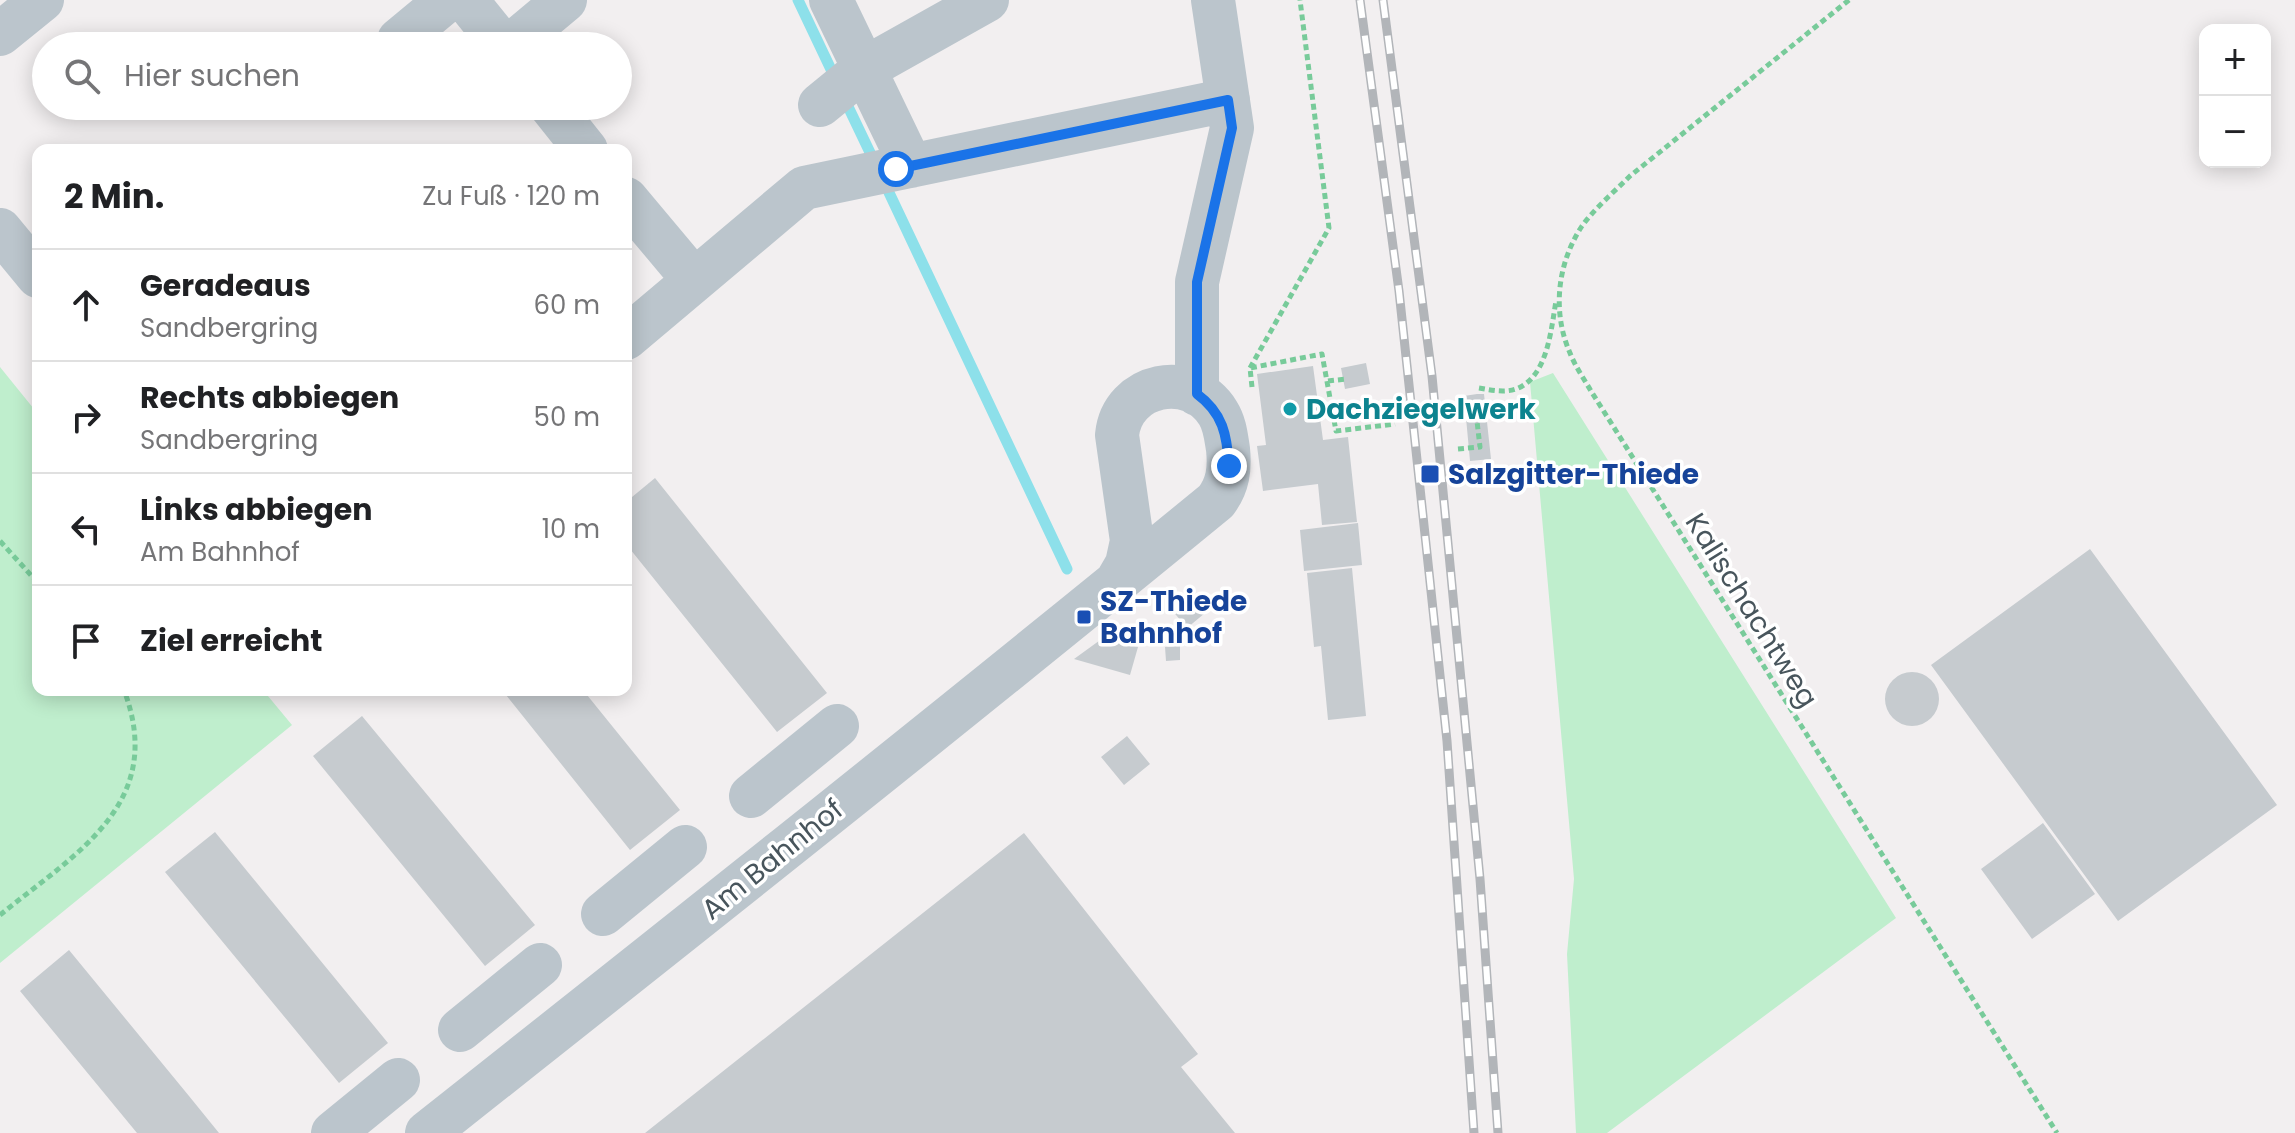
<!DOCTYPE html>
<html lang="de">
<meta charset="utf-8">
<style>
:root{--surface:#fff;--page:#f6f6f6;--text:#202124;--muted:#757577;--line:#e0e0e0}
body{margin:0;font-family:Poppins,sans-serif;background:var(--page);color:var(--text)}
.controls{position:absolute;right:24px;top:24px;display:grid;overflow:hidden;border-radius:16px;box-shadow:0 4px 20px #0003}
.controls button{width:72px;height:72px;display:grid;place-items:center;padding:0;border:0;border-bottom:2px solid var(--line);background:var(--surface);color:var(--text);font:40px sans-serif}
.stop{position:absolute;width:24px;height:24px;margin:-18px;border:6px solid #1a73e8;border-radius:50%;background:#fff}
.stop.end{background:#1a73e8;border-color:#fff;box-shadow:0 2px 8px #0008}
.list{margin:0;padding:0;list-style:none}
h2{display:flex;justify-content:space-between;align-items:center;height:104px;margin:0;padding:0 32px;font-size:34px}
h2 small{font-size:26px;font-weight:400;color:var(--muted)}
.list li{display:grid;grid-template-columns:52px 1fr auto;gap:24px;align-items:center;box-sizing:border-box;height:112px;padding:0 32px;border-top:2px solid var(--line)}
.list b{display:block;font-size:30px;white-space:nowrap}
.list p{margin:0;font-size:26px;white-space:nowrap;color:var(--muted)}
.list em{font-size:26px;font-style:normal;color:var(--muted)}
.icon{flex:none;width:44px;height:44px;fill:none;stroke:currentColor;stroke-width:2;stroke-linecap:round;stroke-linejoin:round}
.map{position:relative;flex:none;width:2295px;height:1133px;overflow:hidden}
.search{position:absolute;background:var(--surface);box-shadow:0 4px 20px #0003;left:32px;top:32px;width:600px;height:88px;display:flex;align-items:center;gap:20px;box-sizing:border-box;padding:0 28px;border-radius:44px;color:var(--muted);font-size:30px}
.panel{position:absolute;background:var(--surface);box-shadow:0 4px 20px #0003;left:32px;top:144px;width:600px;height:552px;border-radius:16px}
.map>svg:first-child{display:block}
.green{fill:#bfeecd}
.lines{fill:none;stroke-linecap:round;stroke-linejoin:round}
.stream{stroke:#8de0ea;stroke-width:11}
.building{fill:#c6cbcf}
.path{stroke:#78cb9a;stroke-width:5;stroke-dasharray:6 4;stroke-linecap:butt}
.minor{stroke:#bbc5cc;stroke-width:44}
.rail-casing{stroke:#b2b5b9;stroke-width:9}
.rail{stroke:#fff;stroke-width:6;stroke-dasharray:18;stroke-linecap:butt}
.route{stroke:#1a73e8;stroke-width:10}
.culture-dot{fill:#0f9aa8;stroke:#fff;stroke-width:3}
.transit-dot{fill:#1a4fb4;stroke:#fff;stroke-width:3}
.labels{text-anchor:middle;stroke-width:7;stroke-linejoin:round;paint-order:stroke}
.culture-label{font-size:28px;font-weight:bold;fill:#0d838f;stroke:#fff;text-anchor:start}
.transit-label{font-size:28px;font-weight:bold;fill:#164399;stroke:#fff;text-anchor:start}
.street-label{font-size:28px;fill:#48555c;stroke:#fff}
</style>
<div class="map">
<svg width="2295" height="1133" viewBox="0 0 2295 1133">
<rect width="100%" height="100%" fill="#f2eff0"/>
<path class="green" d="M0,367L38,414V690H263L292,725L0,963Z
M1553,373L1896,918L1607,1133H1576L1567,954L1574,879L1530,382Z"/>
<g class="lines">
<path class="stream" d="M798,0L836,80
M843,96L875,163
M884,182L1067,569"/>
</g>
<path class="building" d="M1366,363L1370,384L1345,389L1341,368Z
M1313,366L1323,440L1348,437L1357,522L1322,525L1318,484L1263,491L1257,446L1266,445L1257,374Z
M1477,394H1484L1491,459L1470,461L1464,396Z
M655,478L827,693L777,732L626,544V502Z
M1358,523L1362,565L1304,571L1300,530Z
M2090,549L2277,805L2118,921L1931,665Z
M1352,568L1366,716L1328,720L1321,646L1314,647L1307,573Z
M1190,594L1205,613L1187,628L1171,609Z
M1103,638L1138,647L1130,675L1074,659Z
M1180,646V660L1166,661L1165,647Z
M1885 699a27 27 0 1 1 54 0a27 27 0 1 1-54 0Z
M502,690H583L680,810L630,850Z
M362,716L535,925L485,966L313,756Z
M1127,736L1150,764L1124,785L1101,757Z
M2043,823L2095,894L2032,939L1981,869Z
M215,832L388,1043L339,1083L165,872Z
M1024,833L1198,1054L1181,1067L1235,1133H645Z
M69,950L189,1096L219,1133H137L20,991Z"/>
<g class="lines">
<path class="path" d="M1849,0L1630,176C1614,192 1595,208 1582,226C1557,264 1552,312 1570,353C1575,366 1584,379 1591,391L2057,1133
M1250,368L1329,228L1300,0
M1328,381L1346,379
M1252,387L1250,368L1322,354L1336,431L1395,424
M1479,388C1491,390 1504,393 1516,389C1548,377 1551,329 1556,301
M1458,449L1480,447L1475,404
M0,541L38,583
M0,915C76,853 167,804 124,690"/>
<path class="minor" d="M466,0L503,46
M831,0L911,166
M0,34L42,0
M399,40L447,0
M510,46L565,0
M820,105L864,69L987,0
M551,106L586,150
M626,199L694,280
M0,230L38,276
M626,338L804,188L1228,100
M1197,394V282L1232,128L1213,0
M751,796L837,726
M603,914L685,847
M460,1030L540,965
M333,1133L398,1080
M427,1133C691,924 955,715 1216,501C1228,485 1230,469 1228,449C1226,437 1225,424 1218,413C1191,369 1122,383 1117,435L1132,541L1127,564L1116,583"/>
<g class="rail-casing">
<path id="rail" d="M1360,0L1399,291L1447,741L1474,1133
M1383,0L1432,376L1480,879L1498,1133"/>
</g>
<use href="#rail" class="rail"/>
</g>
<g class="lines">
<path class="route" d="M896,169L1228,100L1232,128L1197,282V394C1223,413 1227,435 1229,466"/>
</g>
<circle class="culture-dot" cx="1290" cy="409" r="8"/>
<g class="transit-dot">
<rect x="1420" y="464" width="20" height="20" rx="4"/>
<rect x="1076" y="609" width="16" height="16" rx="4"/>
</g>
<g class="labels">
<g class="culture-label">
<text x="1306" y="419">Dachziegelwerk</text>
</g>
<g class="transit-label">
<text x="1448" y="484">Salzgitter-Thiede</text>
<text x="1100" y="611">SZ-Thiede<tspan x="1100" dy="32">Bahnhof</tspan></text>
</g>
<g class="street-label">
<text transform="translate(1752 610) rotate(58)" y="10">Kalischachtweg</text>
<text transform="translate(772 859) rotate(-39)" y="10">Am Bahnhof</text>
</g>
</g>
</svg>
<div class="controls">
<button>+</button>
<button>−</button>
</div>
<div class="stop" style="left:896px;top:169px"></div>
<div class="stop end" style="left:1229px;top:466px"></div>
<div class="search"><svg class="icon" aria-label="search" viewBox="0 0 24 24"><circle cx="10" cy="10" r="6"/><path d="M15 15l6 6"/></svg>Hier suchen</div>
<section class="panel">
<h2>2 Min.<small>Zu Fuß · 120 m</small></h2>
<ul class="list">
<li><svg class="icon" aria-label="ahead" viewBox="0 0 24 24"><path d="M12 20V5M6 11l6-6 6 6"/></svg><div><b>Geradeaus</b><p>Sandbergring</p></div><em>60 m</em></li>
<li><svg class="icon" aria-label="right" viewBox="0 0 24 24"><path d="M7 20v-9h11M14 6l5 5-5 5"/></svg><div><b>Rechts abbiegen</b><p>Sandbergring</p></div><em>50 m</em></li>
<li><svg class="icon" aria-label="left" viewBox="0 0 24 24"><path d="M17 20v-9H6M10 6l-5 5 5 5"/></svg><div><b>Links abbiegen</b><p>Am Bahnhof</p></div><em>10 m</em></li>
<li><svg class="icon" aria-label="arrive" viewBox="0 0 24 24"><path d="M6 21V4h12l-3 4 3 4H6"/></svg><div><b>Ziel erreicht</b></div></li>
</ul>
</section>
</div>
